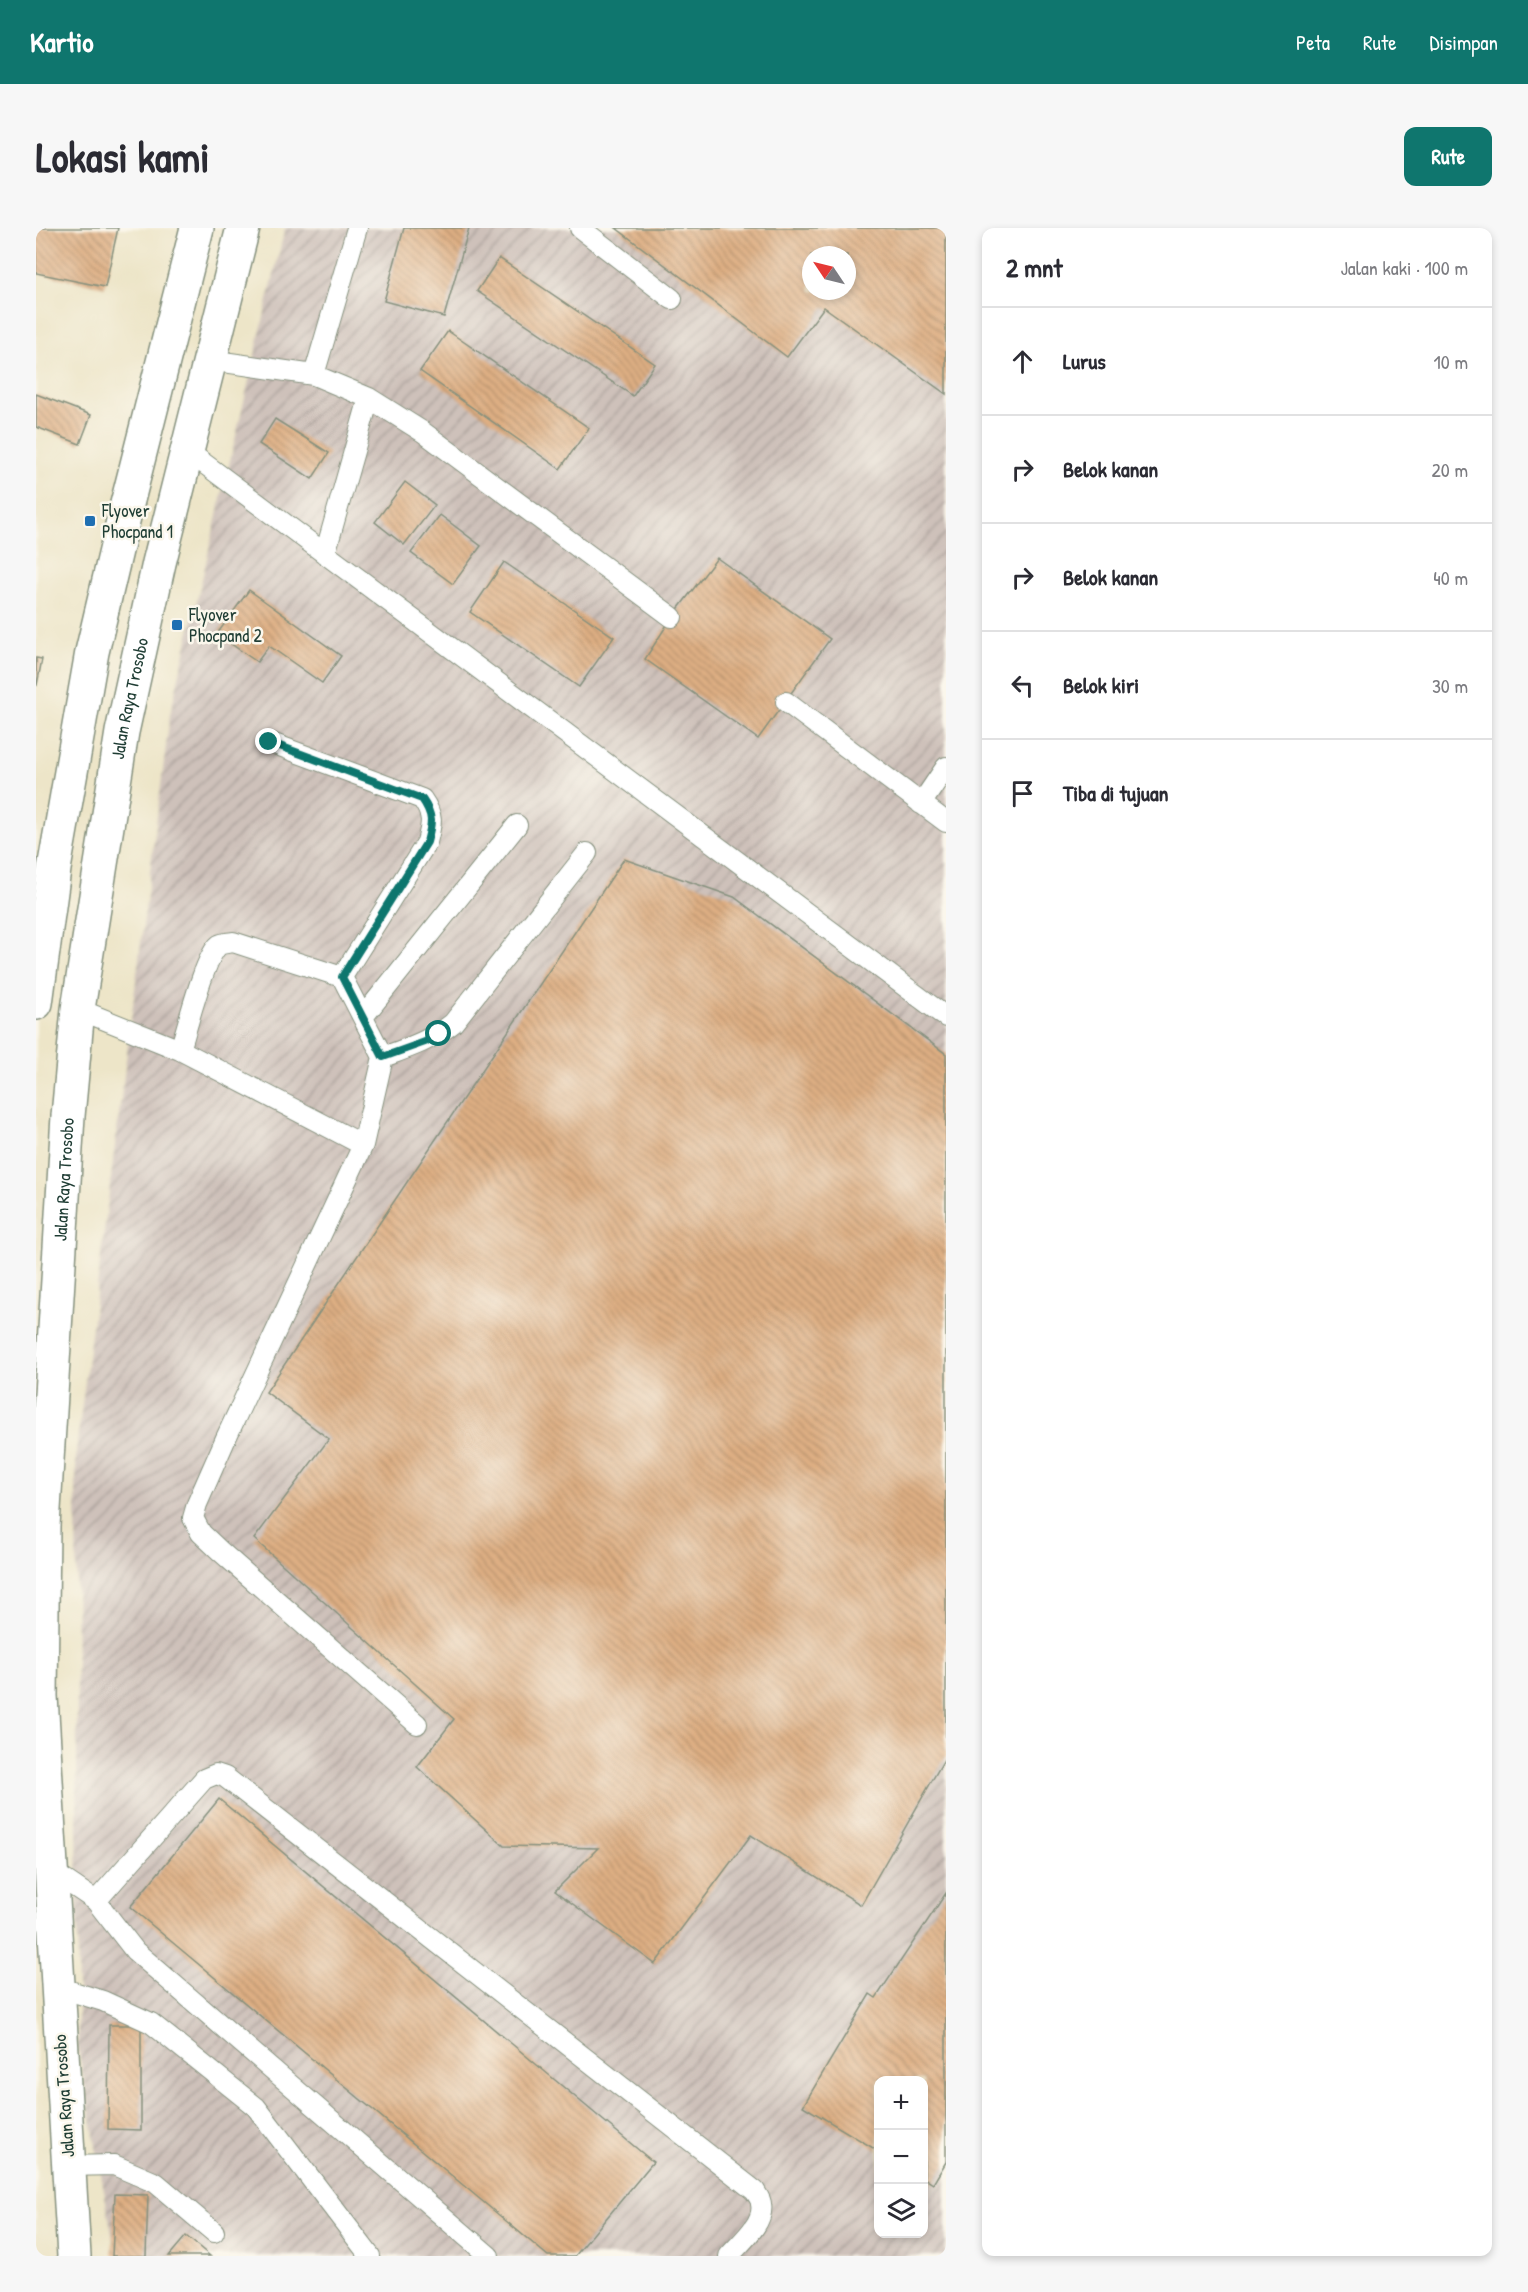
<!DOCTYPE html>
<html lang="id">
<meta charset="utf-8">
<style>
:root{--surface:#fff;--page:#f7f7f7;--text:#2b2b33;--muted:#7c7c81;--line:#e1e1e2;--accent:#0f766e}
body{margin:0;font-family:"Patrick Hand",sans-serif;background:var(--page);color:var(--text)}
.controls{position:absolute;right:18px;bottom:18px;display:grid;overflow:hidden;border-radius:12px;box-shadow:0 3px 9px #0003}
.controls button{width:54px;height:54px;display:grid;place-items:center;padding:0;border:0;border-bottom:2px solid var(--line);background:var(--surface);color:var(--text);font:30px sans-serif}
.compass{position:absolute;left:766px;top:18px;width:54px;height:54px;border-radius:50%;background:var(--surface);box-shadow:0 3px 9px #0003;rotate:305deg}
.stop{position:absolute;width:18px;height:18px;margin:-14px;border:4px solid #0f766e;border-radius:50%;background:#fff}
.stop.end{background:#0f766e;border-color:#fff;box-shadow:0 2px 6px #0008}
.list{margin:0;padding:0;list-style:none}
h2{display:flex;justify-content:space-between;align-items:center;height:78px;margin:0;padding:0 24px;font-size:26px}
h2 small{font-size:20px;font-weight:400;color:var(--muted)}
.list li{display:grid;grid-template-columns:39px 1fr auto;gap:18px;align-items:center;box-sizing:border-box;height:108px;padding:0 24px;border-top:2px solid var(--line)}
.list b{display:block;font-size:22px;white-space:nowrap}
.list em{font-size:20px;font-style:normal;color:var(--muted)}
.icon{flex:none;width:33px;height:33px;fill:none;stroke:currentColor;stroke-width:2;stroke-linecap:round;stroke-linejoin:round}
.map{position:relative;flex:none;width:910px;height:2028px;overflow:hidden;border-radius:12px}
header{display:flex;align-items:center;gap:36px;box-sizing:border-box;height:84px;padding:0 30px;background:var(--accent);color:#fff}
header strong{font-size:28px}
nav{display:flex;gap:33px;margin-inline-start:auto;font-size:21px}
.intro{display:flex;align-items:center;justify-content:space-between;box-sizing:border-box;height:144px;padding:0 36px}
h1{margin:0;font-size:42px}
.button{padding:15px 27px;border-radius:12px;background:var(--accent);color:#fff;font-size:21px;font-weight:700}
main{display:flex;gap:36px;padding:0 36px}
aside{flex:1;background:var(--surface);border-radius:12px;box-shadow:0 3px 9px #0003}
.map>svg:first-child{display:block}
.industrial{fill:url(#industrial-furrows);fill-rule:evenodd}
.building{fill:url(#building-back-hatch);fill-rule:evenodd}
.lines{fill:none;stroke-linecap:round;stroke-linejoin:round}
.lane-casing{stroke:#86917e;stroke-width:22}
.highway-casing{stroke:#86917e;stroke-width:36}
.lane{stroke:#fff;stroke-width:20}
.highway{stroke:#fff;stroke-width:33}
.route{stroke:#0f766e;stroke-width:8}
.poi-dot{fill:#1f6fb2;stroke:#fbf7ec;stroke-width:2}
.labels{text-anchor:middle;stroke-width:5;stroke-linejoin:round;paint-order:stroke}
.poi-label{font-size:18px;fill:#1f3d34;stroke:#fbf7ec;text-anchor:start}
.street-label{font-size:18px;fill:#1f3d34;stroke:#fbf7ec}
</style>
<header>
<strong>Kartio</strong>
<nav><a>Peta</a><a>Rute</a><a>Disimpan</a></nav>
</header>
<div class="intro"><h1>Lokasi kami</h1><a class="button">Rute</a></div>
<main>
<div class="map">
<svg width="910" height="2028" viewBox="0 0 910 2028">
<defs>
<pattern id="industrial-furrows" width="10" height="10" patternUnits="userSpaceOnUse" patternTransform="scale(1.5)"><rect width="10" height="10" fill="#cec1ba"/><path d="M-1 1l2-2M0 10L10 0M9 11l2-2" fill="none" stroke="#a79e98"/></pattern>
<pattern id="building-back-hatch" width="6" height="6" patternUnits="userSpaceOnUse" patternTransform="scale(1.5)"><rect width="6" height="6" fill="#deaf83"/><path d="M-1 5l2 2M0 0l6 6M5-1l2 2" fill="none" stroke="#b3906c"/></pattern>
</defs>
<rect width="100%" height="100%" fill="#fbf7ec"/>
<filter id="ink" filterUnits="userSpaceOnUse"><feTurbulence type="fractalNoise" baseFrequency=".0167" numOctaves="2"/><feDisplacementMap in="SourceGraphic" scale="12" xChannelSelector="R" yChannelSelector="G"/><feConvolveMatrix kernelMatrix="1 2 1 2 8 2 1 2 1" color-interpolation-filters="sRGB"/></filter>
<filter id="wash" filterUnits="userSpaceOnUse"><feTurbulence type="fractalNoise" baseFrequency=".008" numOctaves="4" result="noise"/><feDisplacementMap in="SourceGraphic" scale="24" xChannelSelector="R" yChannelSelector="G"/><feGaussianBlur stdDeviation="1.35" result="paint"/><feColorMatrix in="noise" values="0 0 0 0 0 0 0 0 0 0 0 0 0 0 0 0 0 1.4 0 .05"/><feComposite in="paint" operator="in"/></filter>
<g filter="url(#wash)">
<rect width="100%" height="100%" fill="#ede5c8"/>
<path class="industrial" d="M249,0H910V2028H80L42,1820L40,1224L134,487ZM775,27H811V63H775ZM842,1852H888V2006H842Z"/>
<g id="blocks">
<path class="building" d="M0,0H82L69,59L0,45Z
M368,0H433L408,89L348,73Z
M580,0H910V166L788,79L751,129ZM775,27H811V63H775Z
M463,30L619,136L597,168L441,63Z
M412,103L553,200L524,241L384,143Z
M0,166L55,187L44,216L0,199Z
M239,191L293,225L276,251L223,216Z
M369,254L399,277L368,317L339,294Z
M404,287L445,318L417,356L375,325Z
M681,330L794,411L722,511L609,431L636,389Z
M468,334L578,409L543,459L434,384Z
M213,362L305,428L286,455L233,418L221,434L181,406Z
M0,430L6,431L1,457L0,456Z
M588,631L698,669L910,826V1528L825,1677L715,1607L619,1736L519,1663L562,1620L468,1618L381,1539L418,1491L218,1311L293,1211L230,1164Z
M183,1571L617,1934L539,2028H512L94,1679Z
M910,1665V1934L897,1956L888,1950V1852H842V1923L767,1878L834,1766L840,1770Z
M73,1797H105V1902L72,1901Z
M79,1966L112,1967L110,2028H76Z
M150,2008L174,2028H133Z"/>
</g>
</g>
<g filter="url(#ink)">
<use href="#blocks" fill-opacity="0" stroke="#86917e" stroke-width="1.5"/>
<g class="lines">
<g class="lane-casing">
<path id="lane" d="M544,0L636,71
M173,132L278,147L333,170L387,204L636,389
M278,147L321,0
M150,222L910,789
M289,326L333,170
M750,474L910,594
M885,576L910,539
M306,749L347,829L327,917
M42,781L144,822L327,917L190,1210L161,1276L157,1290L165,1305L184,1323L381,1496
M327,789L481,597
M144,822C151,801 168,729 183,717C187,715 192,715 197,714L306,749L391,614C396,595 398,588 386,571L233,514
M347,829C372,820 396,812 417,795L551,625
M14,1642L60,1673L99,1723L453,2028
M60,1673L168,1551L180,1546L189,1549L719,1963C721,1967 725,1971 725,1976C729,1995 704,2015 693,2028
M21,1759L67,1773L115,1795L220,1879L334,2028
M32,1938L78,1937L120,1955L178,2004"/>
</g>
<g class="highway-casing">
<g id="highway">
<path d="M0,775L18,641L56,424L91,276L161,0"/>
<path id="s1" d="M38,2028L5,1468L7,1298L32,888L42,781L86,504L123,335L207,0"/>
</g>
</g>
<use href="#lane" class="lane"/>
<use href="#highway" class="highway"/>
</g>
</g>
<g class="lines" filter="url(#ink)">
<path class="route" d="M233,514L386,571C398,588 396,595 391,614L306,749L347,829L389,814L403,806"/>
</g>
<g class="poi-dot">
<rect x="48" y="287" width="12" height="12" rx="3"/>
<rect x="135" y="391" width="12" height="12" rx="3"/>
</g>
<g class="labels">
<g class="poi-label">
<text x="66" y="289">Flyover<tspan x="66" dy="21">Phocpand 1</tspan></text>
<text x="153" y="393">Flyover<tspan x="153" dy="21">Phocpand 2</tspan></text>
</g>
<g class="street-label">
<text dy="6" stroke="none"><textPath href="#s1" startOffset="1564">Jalan Raya Trosobo</textPath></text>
<text dy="6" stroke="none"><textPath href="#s1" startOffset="1078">Jalan Raya Trosobo</textPath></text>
<text transform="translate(28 1868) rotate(-94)" y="6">Jalan Raya Trosobo</text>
</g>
</g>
</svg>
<div class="controls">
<button>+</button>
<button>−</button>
<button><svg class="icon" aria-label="layers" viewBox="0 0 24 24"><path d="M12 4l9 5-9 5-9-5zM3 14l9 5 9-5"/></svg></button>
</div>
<svg class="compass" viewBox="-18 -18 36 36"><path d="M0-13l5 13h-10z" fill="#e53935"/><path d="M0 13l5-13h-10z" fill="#7c7c81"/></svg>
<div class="stop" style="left:403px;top:806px"></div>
<div class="stop end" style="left:233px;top:514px"></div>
</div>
<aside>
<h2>2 mnt<small>Jalan kaki · 100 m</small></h2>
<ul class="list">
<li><svg class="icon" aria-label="ahead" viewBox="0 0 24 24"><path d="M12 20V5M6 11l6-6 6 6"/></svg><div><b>Lurus</b></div><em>10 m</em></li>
<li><svg class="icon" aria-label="right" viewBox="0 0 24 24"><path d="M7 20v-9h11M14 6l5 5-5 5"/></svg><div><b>Belok kanan</b></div><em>20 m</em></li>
<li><svg class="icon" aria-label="right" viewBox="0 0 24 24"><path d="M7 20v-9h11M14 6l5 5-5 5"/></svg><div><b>Belok kanan</b></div><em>40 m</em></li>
<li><svg class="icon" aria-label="left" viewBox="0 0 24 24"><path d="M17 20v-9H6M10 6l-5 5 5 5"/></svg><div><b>Belok kiri</b></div><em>30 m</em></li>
<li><svg class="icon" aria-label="arrive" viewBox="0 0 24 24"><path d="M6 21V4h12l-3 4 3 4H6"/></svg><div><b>Tiba di tujuan</b></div></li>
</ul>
</aside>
</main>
